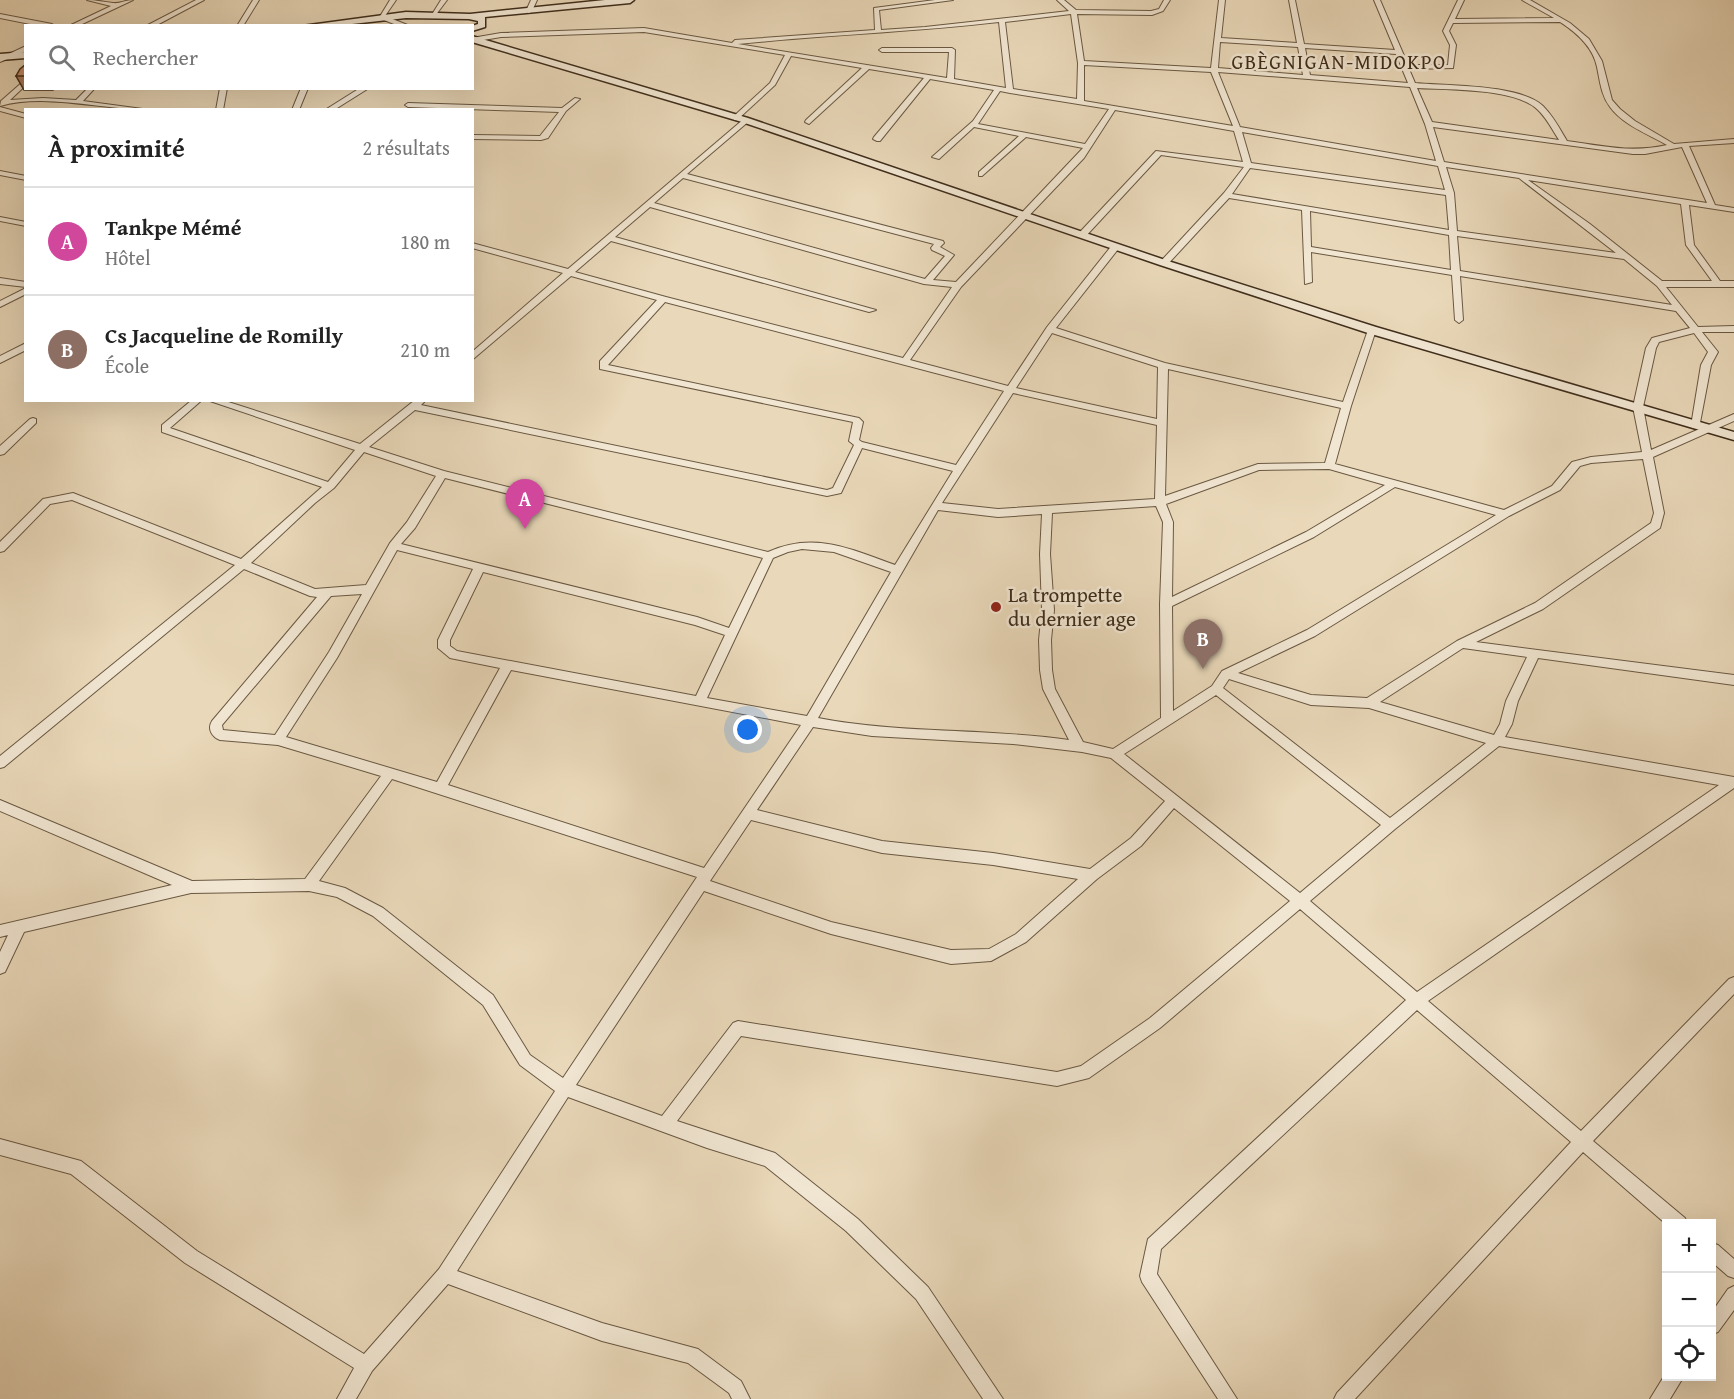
<!DOCTYPE html>
<html lang="fr">
<meta charset="utf-8">
<style>
:root{--surface:#fff;--page:#f2f2f2;--text:#222;--muted:#767676;--line:#e0e0e0;--accent:#0f766e}
body{margin:0;font-family:"Gentium Book Plus",serif;background:var(--page);color:var(--text)}
.controls{position:absolute;right:18px;bottom:18px;display:grid;overflow:hidden;border-radius:0px;box-shadow:0 6px 24px #0002}
.controls button{width:54px;height:54px;display:grid;place-items:center;padding:0;border:0;border-bottom:2px solid var(--line);background:var(--surface);color:var(--text);font:30px sans-serif}
.you{position:absolute;left:748px;top:730px;width:21px;height:21px;margin:-15px;border:4px solid #fff;border-radius:50%;background:#1a73e8;box-shadow:0 0 0 9px #1a73e833}
.badge{display:grid;place-items:center;width:39px;height:39px;border-radius:50%;background:var(--accent);color:#fff;font-size:20px;font-weight:700}
.pin{position:absolute;translate:-50% -50px;filter:drop-shadow(0 2px 3px #0008)}
.pin::after{content:'';position:absolute;top:32px;width:21px;height:18px;background:inherit;clip-path:polygon(0 0,100% 0,50% 100%)}
.list{margin:0;padding:0;list-style:none}
h2{display:flex;justify-content:space-between;align-items:center;height:78px;margin:0;padding:0 24px;font-size:26px}
h2 small{font-size:20px;font-weight:400;color:var(--muted)}
.list li{display:grid;grid-template-columns:39px 1fr auto;gap:18px;align-items:center;box-sizing:border-box;height:108px;padding:0 24px;border-top:2px solid var(--line)}
.list b{display:block;font-size:22px;white-space:nowrap}
.list p{margin:0;font-size:20px;white-space:nowrap;color:var(--muted)}
.list em{font-size:20px;font-style:normal;color:var(--muted)}
.icon{flex:none;width:33px;height:33px;fill:none;stroke:currentColor;stroke-width:2;stroke-linecap:round;stroke-linejoin:round}
.map{position:relative;flex:none;width:1734px;height:1399px;overflow:hidden}
.search{position:absolute;background:var(--surface);box-shadow:0 6px 24px #0002;left:24px;top:24px;width:450px;height:66px;display:flex;align-items:center;gap:15px;box-sizing:border-box;padding:0 21px;border-radius:0px;color:var(--muted);font-size:22px}
.panel{position:absolute;background:var(--surface);box-shadow:0 6px 24px #0002;left:24px;top:108px;width:450px;height:294px;border-radius:0px}
.map>svg:first-child{display:block}
.lines{fill:none;stroke-linecap:round;stroke-linejoin:round}
.street-casing{stroke:#6a5842;stroke-width:2}
.secondary-casing{stroke:#3f2d1b;stroke-width:3}
.street{fill:#f1e6d2;fill-rule:evenodd}
.secondary{fill:#f1e6d2;fill-rule:evenodd}
.wall{fill:#b07e5e;stroke:#3f2d1b;stroke-width:1.5}
.building{fill:#cd936d;stroke:#3f2d1b;stroke-width:1.5}
.poi-dot{fill:#8f2418;stroke:#f1e6d2;stroke-width:2}
.labels{text-anchor:middle;stroke-width:5;stroke-linejoin:round;paint-order:stroke}
.far-quarter-label{font-size:20px;letter-spacing:1.5px;fill:#3f2d1b;stroke:#f1e6d2}
.poi-label{font-size:21px;fill:#3f2d1b;stroke:#f1e6d2;text-anchor:start}
</style>
<div class="map">
<svg width="1734" height="1399" viewBox="0 0 1734 1399">
<rect width="100%" height="100%" fill="#e9d8b9"/>
<filter id="stains"><feTurbulence type="fractalNoise" baseFrequency=".00333" numOctaves="4"/><feColorMatrix values="0 0 0 0 .2 0 0 0 0 .09 0 0 0 0 .02 0 0 0 .5 -.17"/></filter>
<radialGradient id="worn" r=".72"><stop offset=".6" stop-color="#630" stop-opacity="0"/><stop offset="1" stop-color="#630" stop-opacity=".3"/></radialGradient>
<g class="lines">
<g class="street-casing">
<path id="street" d="M87,0C96,0 104,2 113,3C119,4 126,0 133,0L78,26H69L111,6Z
M196,0H204L155,26H146Z
M253,0H259L243,26H237Z
M390,0H396L385,16L410,26H399L379,18Z
M441,0H447L435,16H431Z
M531,0H537L532,11L529,13L526,11Z
M935,0H953L879,10L881,30L925,27L1069,11L1057,0H1064L1076,10L1151,11L1159,9L1164,0H1170L1163,11L1152,15L1077,14L1084,61L1211,68L1219,0H1225L1221,38L1297,43L1289,0H1295L1304,44L1395,50L1374,0H1380L1408,65H1448L1450,45L1443,31L1458,0H1464L1455,19L1554,18L1522,0H1530L1570,23L1589,39L1602,61L1612,100L1620,109L1635,121L1674,144L1734,139V143L1689,146L1715,205L1734,208V212L1689,205L1694,245L1720,281H1734V287H1666L1698,327L1734,326V332H1702L1718,352L1711,365L1699,428H1693L1691,426L1701,365L1708,352L1694,333L1659,342L1656,348L1643,407L1651,450L1734,414V421L1653,457L1664,513L1660,528L1543,609L1476,642L1734,675V685L1538,658L1518,701L1512,724L1505,737L1734,777V788L1428,1001L1581,1131L1729,979L1734,977V994L1593,1141L1685,1218L1687,1224H1666L1583,1152L1355,1399H1334L1337,1393L1571,1142L1417,1010L1161,1249L1157,1274L1237,1399H1218L1142,1282L1140,1276L1148,1239L1406,1000L1300,909L1160,1028L1089,1078L1057,1086L741,1036L677,1121L775,1153L858,1219L928,1287L1003,1399H983L916,1299L846,1231L765,1166L707,1148L568,1097L457,1271L602,1323L698,1349L741,1381L750,1399H732L729,1393L688,1363L602,1341L448,1284L372,1371L356,1399H337L354,1368L185,1263L71,1174L0,1155V1139L81,1161L197,1251L364,1354L439,1269L555,1091L520,1065L483,1005L373,916L337,897L309,891L191,893L24,932L5,972L0,974V952L8,935L0,937V925L172,885L0,811V800L192,881L305,879L381,776L278,745L220,740C212,737 207,729 212,721L317,597L310,596L244,569L4,767L0,768V756L235,565L72,500L50,504L4,551L0,552V542L43,499L73,493L241,559L322,487L162,432V425L192,400H202L170,428L328,482L355,450L207,400H222L360,444L415,400H426L421,405L827,490L833,488L854,445L849,441L853,422L600,369V361L657,300L571,276L472,360V352L563,273L472,248V243L568,269L745,118H748V122L687,174L943,241L944,243L940,247L954,255L933,280L956,282L1083,148L1026,137L982,176H979V172L1019,136L974,127L939,159L932,157L973,121L994,90L930,79L880,141H877L873,139L874,137L924,78L869,69L809,124L805,122L806,120L862,68L791,56L775,85L737,120H734V116L770,83L785,55L644,32L501,37L472,42V38L501,33L644,28L732,43L735,40L875,30L874,8ZM1071,14L1078,63L1077,99L1013,89L1005,22ZM999,22L1006,88L954,79L955,50L952,48H882L879,50L882,52H949L947,78L738,44C825,35 912,32 999,22ZM1560,22C1577,33 1593,47 1597,67C1600,81 1601,95 1610,107C1623,125 1648,134 1667,145C1631,153 1603,146 1567,141C1560,129 1553,116 1543,106C1519,84 1448,86 1415,83L1409,69L1453,68L1456,45L1449,31L1453,23ZM1220,42L1298,47L1303,75L1218,68ZM1305,48L1396,54L1408,83L1310,75ZM1084,65L1211,72L1233,126L1084,101ZM1218,72L1410,87L1425,124L1436,161L1240,127ZM1417,88C1448,90 1514,88 1537,109C1546,117 1552,129 1559,140L1432,122ZM1000,91L1010,93L1109,109L1085,144L978,124ZM1115,110L1234,131L1243,162L1156,151L1079,233V237H1085L1161,155L1244,167L1224,193L1161,261V265H1167L1229,198L1302,210L1305,284L1312,282L1311,252L1452,275L1455,320L1459,323L1463,320L1460,276L1676,311L1690,328L1652,338L1646,348L1633,407L1642,452L1591,457L1572,462L1552,486L1504,510L1335,464L1351,406L1376,330L1375,328L1372,327L1368,330L1343,402L1165,363L1056,328L1119,248L1120,246L1116,244H1113L1047,327L1008,386L910,360L961,287L1084,158ZM1433,127L1633,154H1645L1682,147L1707,203L1444,162ZM1242,132L1438,166L1445,190L1251,163ZM1446,167L1519,178L1616,253L1457,231L1454,193ZM1250,168L1446,195L1449,230L1232,194ZM683,178L934,244L931,248L932,250L945,256L925,279L654,203ZM1528,180L1681,204L1686,245L1712,281H1662L1590,224ZM650,207L924,284L952,287L903,358L666,297L575,272L611,241L869,312L876,310L615,237ZM1310,211L1449,235L1451,270L1311,247ZM1457,236L1624,259L1657,286L1672,305L1460,271ZM665,302L1004,391L956,465L862,442L859,440L863,422L859,418L608,365ZM1052,333L1158,367L1157,419L1016,388ZM1168,369L1341,408L1325,463L1258,464L1165,496ZM1013,393L1157,425L1155,499L998,509L942,503ZM415,410L827,496L841,493L862,448L953,471L895,565C851,549 814,531 768,552L444,471L369,447ZM364,452L436,476L407,522L390,543L366,585L315,589L251,563L315,503L334,488ZM1643,459L1654,513L1651,523L1535,603L1457,641L1367,698L1311,695L1238,673L1315,636L1509,516L1560,490L1580,466L1591,463ZM1329,469L1385,485L1306,532L1172,597L1173,522L1166,504L1259,470ZM445,478L763,558L729,628L697,617L401,544L415,528ZM1395,487L1496,515L1307,630L1222,671L1212,686L1173,711L1172,606L1314,537ZM1156,506L1163,522L1160,604L1161,718L1113,749L1083,742L1055,689L1052,670L1051,640L1054,610L1050,554L1052,513ZM938,510L998,517L1042,514L1040,554L1042,610L1039,640L1040,670L1043,689L1069,740C986,728 901,734 818,718ZM802,549L834,552L891,572L807,716L707,698L773,558L788,552ZM397,550L473,569L438,640V648L450,658L500,668L437,782L286,737L337,658ZM483,572L695,625L725,635L696,696L457,651L450,646V640ZM362,594L329,652L275,735L223,730L222,725L331,596ZM1463,648L1527,657L1506,701L1500,724L1494,735L1380,702ZM511,670L801,725L704,868L448,785ZM1229,679L1311,705L1369,708L1486,743L1390,818L1223,688ZM1216,695L1381,825L1300,893L1124,754ZM813,727L872,736L1013,744L1082,752L1111,758L1165,801L1131,838L1090,869L993,853L882,841L757,810ZM1499,746L1719,785L1417,992L1310,901L1395,829ZM392,779L697,877L563,1078L530,1055L493,995L383,908L345,888L319,881ZM1174,808L1290,901L1150,1018L1081,1066L1057,1072L738,1021L733,1023L662,1116L576,1085L704,891L831,934L951,964L991,961L1026,942L1097,879L1141,846ZM751,820L882,853L993,865L1078,879L1016,934L989,949L951,950L831,922L710,881Z
M0,14L52,24L55,26H40L0,18Z
M26,46V51L0,62V58Z
M26,79V85L10,100L43,98L76,100L88,88H95L83,101L150,110C102,110 47,93 0,106L1,101Z
M220,88H227L223,110H216Z
M301,88H308L299,110H292Z
M360,88H369L334,110H325Z
M575,98L580,99L566,111L548,138L541,140L472,139V135L540,136L559,112L408,107L405,105L408,103L562,108Z
M0,107L26,114V118L0,111Z
M0,171L26,176V180L0,175Z
M0,217L26,222V226L0,221Z
M0,278L26,282V287L0,284Z
M26,288V294L0,307V301Z
M26,343V350L0,363V356Z
M33,418L36,419V423L4,454L0,455V446L30,419Z
M1712,1243L1718,1245L1734,1259V1278L1728,1276L1712,1262Z
M1734,1286V1310L1718,1332L1712,1334V1312L1728,1289Z
M1666,1373V1376H1684L1670,1399H1650Z"/>
</g>
<g class="secondary-casing">
<path id="secondary" d="M605,0H634L630,3L485,17V27L472,31V26L478,24V21L469,19L406,18L334,26H302L406,12L470,14Z
M472,36L748,118L1168,261L1376,327L1734,432V440L1368,333L1160,265L742,122L472,42Z
M26,52V58L0,60V54Z"/>
</g>
<use href="#street" class="street"/>
<use href="#secondary" class="secondary"/>
</g>
<path class="wall" d="M26,64V88H55L53,90H24L16,76Z"/>
<path class="building" d="M26,64V76H16L20,69Z"/>
<circle class="poi-dot" cx="996" cy="607" r="6"/>
<g class="labels">
<g class="far-quarter-label">
<text x="1339" y="69">GBÈGNIGAN-MIDOKPO</text>
</g>
<g class="poi-label">
<text x="1008" y="602">La trompette<tspan x="1008" dy="24">du dernier age</tspan></text>
</g>
</g>
<rect width="100%" height="100%" filter="url(#stains)"/>
<rect width="100%" height="100%" fill="url(#worn)"/>
</svg>
<div class="controls">
<button>+</button>
<button>−</button>
<button><svg class="icon" aria-label="locate" viewBox="0 0 24 24"><circle cx="12" cy="12" r="6"/><path d="M12 2v4M12 18v4M2 12h4M18 12h4"/></svg></button>
</div>
<div class="you"></div>
<div class="pin badge" style="left:525px;top:529px;background:#d1479c">A</div>
<div class="pin badge" style="left:1203px;top:669px;background:#8d6e63">B</div>
<div class="search"><svg class="icon" aria-label="search" viewBox="0 0 24 24"><circle cx="10" cy="10" r="6"/><path d="M15 15l6 6"/></svg>Rechercher</div>
<section class="panel">
<h2>À proximité<small>2 résultats</small></h2>
<ul class="list">
<li><span class="badge" style="background:#d1479c">A</span><div><b>Tankpe Mémé</b><p>Hôtel</p></div><em>180 m</em></li>
<li><span class="badge" style="background:#8d6e63">B</span><div><b>Cs Jacqueline de Romilly</b><p>École</p></div><em>210 m</em></li>
</ul>
</section>
</div>
